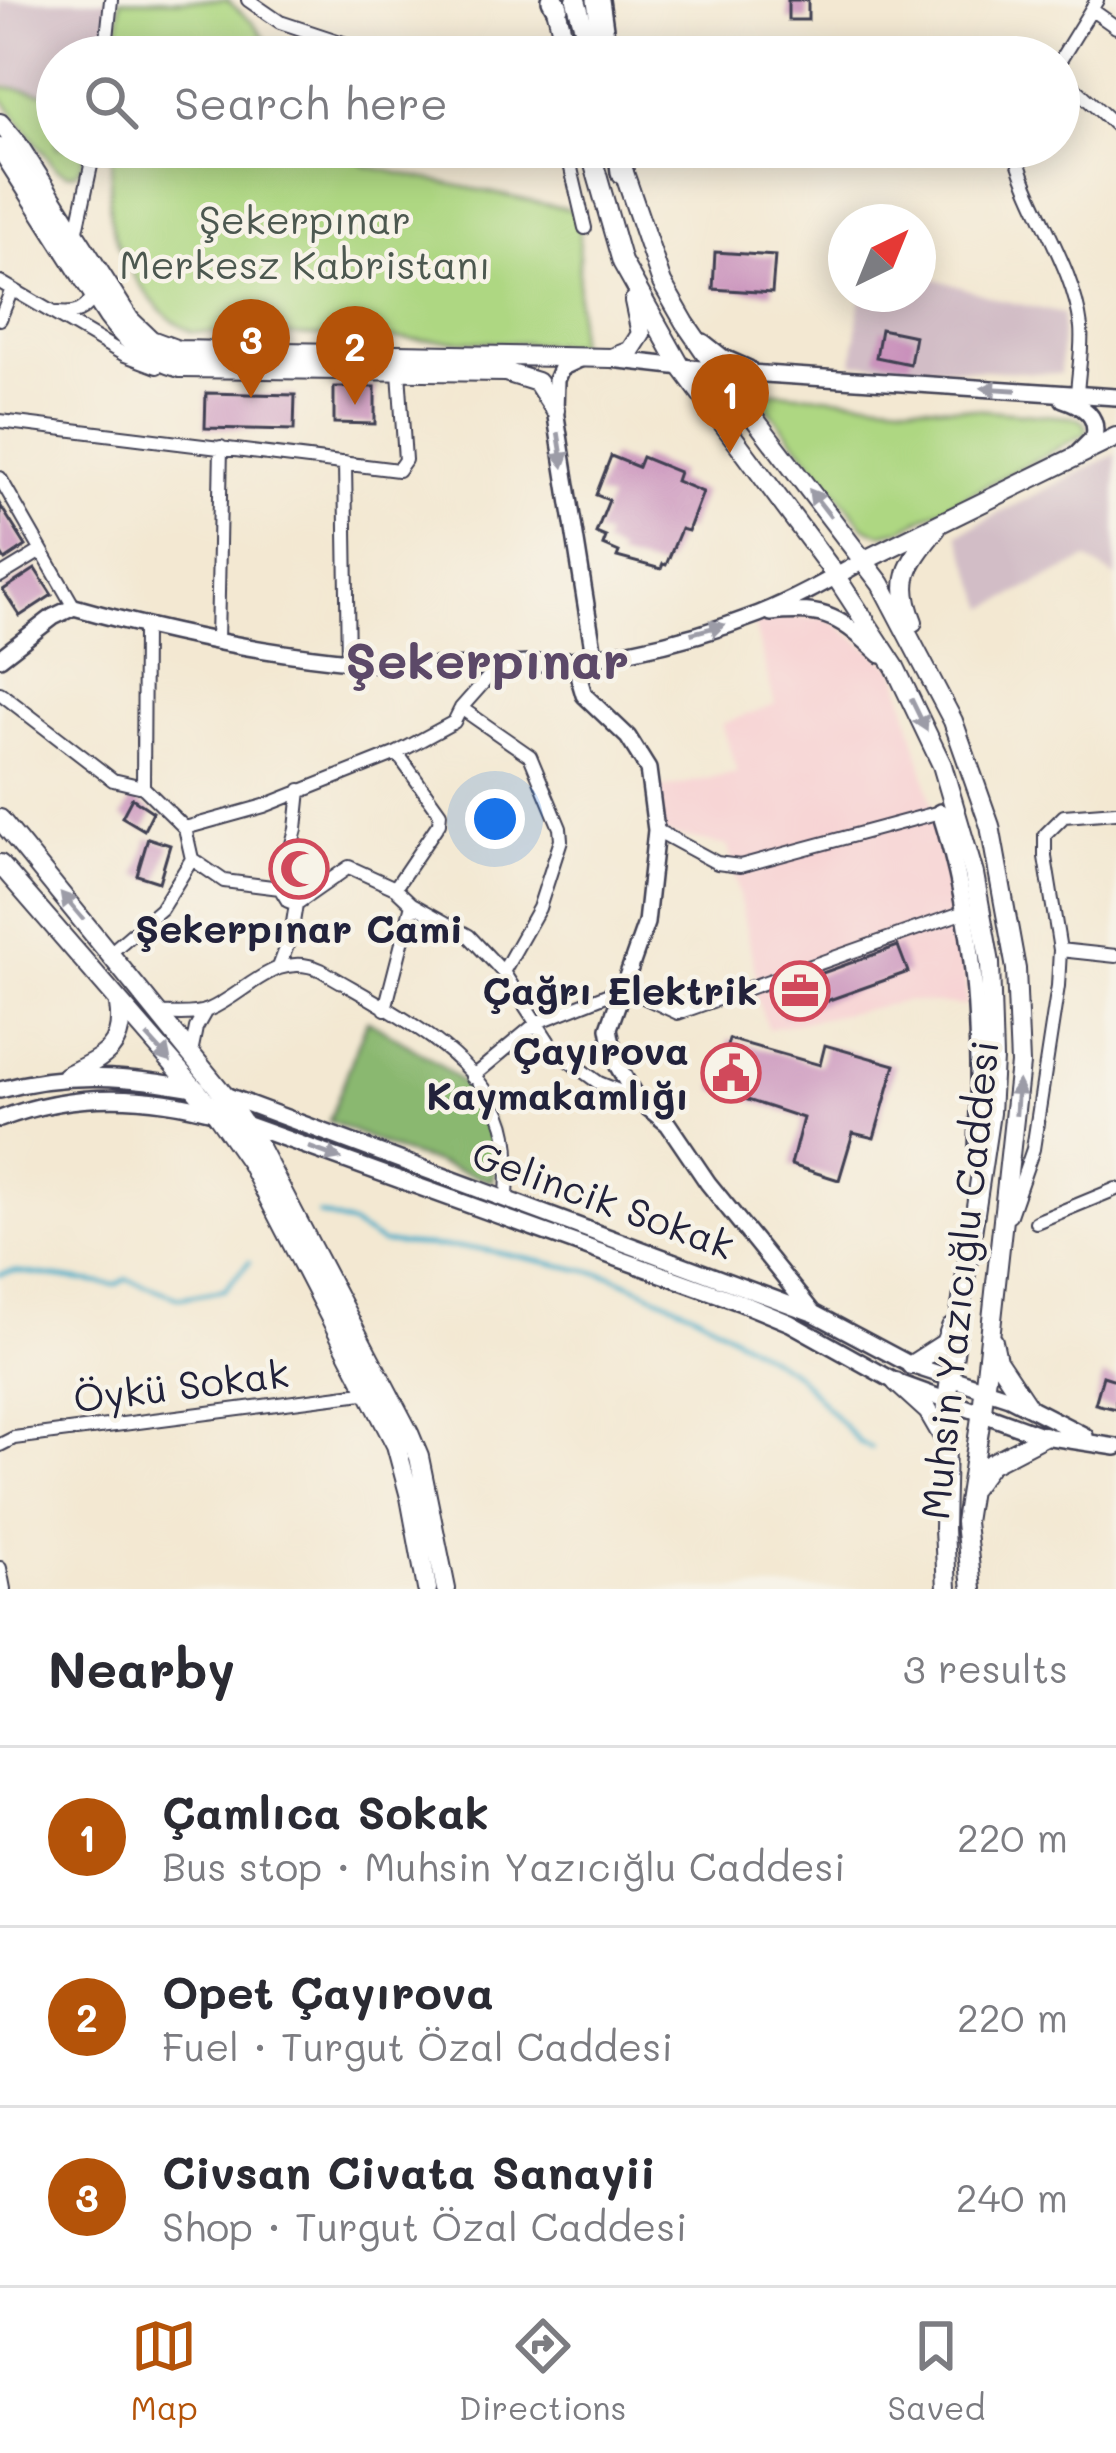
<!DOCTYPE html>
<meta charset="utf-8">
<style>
:root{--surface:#fff;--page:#f7f7f7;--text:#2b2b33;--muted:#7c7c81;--line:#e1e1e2;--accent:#b45309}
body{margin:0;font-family:Mali,sans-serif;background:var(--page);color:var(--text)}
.compass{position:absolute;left:828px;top:204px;width:108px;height:108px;border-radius:50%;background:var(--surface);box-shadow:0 6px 30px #0003;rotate:43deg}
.you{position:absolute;left:495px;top:819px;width:42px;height:42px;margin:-30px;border:9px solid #fff;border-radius:50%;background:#1a73e8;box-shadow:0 0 0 18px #1a73e833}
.badge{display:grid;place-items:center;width:78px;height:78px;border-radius:50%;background:var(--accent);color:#fff;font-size:39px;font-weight:700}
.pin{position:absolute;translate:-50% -99px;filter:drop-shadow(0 3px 6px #0008)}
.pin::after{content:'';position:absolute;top:63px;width:42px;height:36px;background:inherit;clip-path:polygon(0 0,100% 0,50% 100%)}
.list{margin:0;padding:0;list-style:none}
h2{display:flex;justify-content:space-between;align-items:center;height:156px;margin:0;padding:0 48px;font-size:51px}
h2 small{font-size:39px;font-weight:400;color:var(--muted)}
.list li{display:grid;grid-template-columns:78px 1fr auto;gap:36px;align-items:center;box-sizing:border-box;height:180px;padding:0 48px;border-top:3px solid var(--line)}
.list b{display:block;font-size:45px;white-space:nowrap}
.list p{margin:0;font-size:39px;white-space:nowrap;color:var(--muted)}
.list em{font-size:39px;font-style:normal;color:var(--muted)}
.icon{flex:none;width:66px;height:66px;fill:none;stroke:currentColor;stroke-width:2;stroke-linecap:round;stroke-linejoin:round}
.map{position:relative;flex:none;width:1116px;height:1589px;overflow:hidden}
.search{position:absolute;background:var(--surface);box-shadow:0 6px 30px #0003;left:36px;right:36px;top:36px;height:132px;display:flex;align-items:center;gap:30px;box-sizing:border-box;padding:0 42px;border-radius:66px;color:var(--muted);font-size:45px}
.sheet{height:696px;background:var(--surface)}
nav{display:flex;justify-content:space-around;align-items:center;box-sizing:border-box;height:168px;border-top:3px solid var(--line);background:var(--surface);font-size:33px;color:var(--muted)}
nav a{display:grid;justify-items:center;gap:6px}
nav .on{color:var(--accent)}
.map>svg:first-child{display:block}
.built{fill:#f7cfd1}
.industrial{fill:#d2bdc6}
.green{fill:#aed782;stroke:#687c5e;stroke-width:3}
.forest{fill:#8ab870;stroke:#566d56;stroke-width:3}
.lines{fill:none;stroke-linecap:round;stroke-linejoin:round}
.stream{stroke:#49adc8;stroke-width:4.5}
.building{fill:#c991bb}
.minor-casing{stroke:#414052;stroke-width:16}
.tertiary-casing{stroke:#414052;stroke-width:20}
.primary-casing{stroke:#414052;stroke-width:22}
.motorway-casing{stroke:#414052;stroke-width:26}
.minor{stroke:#fff;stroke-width:12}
.tertiary{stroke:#fff;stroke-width:15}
.primary{stroke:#fff;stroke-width:18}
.motorway{stroke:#fff;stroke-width:21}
.oneway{fill:#9c9ca7}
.labels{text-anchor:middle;stroke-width:9;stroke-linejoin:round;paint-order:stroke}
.park-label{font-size:39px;fill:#4c5850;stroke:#f7f3e8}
.poi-label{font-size:39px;font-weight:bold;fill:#22223b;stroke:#f7f3e8;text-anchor:end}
.street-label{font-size:39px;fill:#22223b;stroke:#f7f3e8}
.district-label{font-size:51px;font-weight:bold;fill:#5c4968;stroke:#f7f3e8}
</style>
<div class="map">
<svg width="1116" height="1589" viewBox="0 0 1116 1589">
<rect width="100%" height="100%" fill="#f7f3e8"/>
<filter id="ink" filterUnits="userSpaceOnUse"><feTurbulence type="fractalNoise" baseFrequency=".00833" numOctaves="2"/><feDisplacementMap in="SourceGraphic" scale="24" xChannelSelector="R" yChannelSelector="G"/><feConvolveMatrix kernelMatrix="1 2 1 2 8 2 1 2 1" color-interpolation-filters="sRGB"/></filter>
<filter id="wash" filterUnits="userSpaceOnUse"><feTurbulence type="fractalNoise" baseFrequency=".004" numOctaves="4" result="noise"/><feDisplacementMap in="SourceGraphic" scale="48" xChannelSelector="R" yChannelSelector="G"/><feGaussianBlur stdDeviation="2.7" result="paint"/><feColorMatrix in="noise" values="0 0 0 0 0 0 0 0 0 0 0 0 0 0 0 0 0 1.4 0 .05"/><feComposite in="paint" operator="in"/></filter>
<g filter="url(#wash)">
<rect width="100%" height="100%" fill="#f3e8d2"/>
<path class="built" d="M785,617L828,618L896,669L961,912L967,1006L907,1001L768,1029L752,986L758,984L728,846L658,832L652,790L737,773L722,724L775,704L753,621Z"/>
<path class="industrial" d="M0,0H111L104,57H57V96L0,83Z
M918,273L997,299L1063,314L1060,374L853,363L861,294H918Z
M1116,454V578L1087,559L987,608L958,534Z"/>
<path class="green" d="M120,0H227L252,22L279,57H117Z
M0,86L57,95V147H85L82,165L76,173L67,174L56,168L0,96Z
M113,147H349L365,166L573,210L580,224L577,345L192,332C154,316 114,254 110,213C108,192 112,168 113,147Z
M775,392L1078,418L1086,424L1087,433L900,530L881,534L864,526L766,406L765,395Z"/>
<path class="forest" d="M367,1020C412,1048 488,1083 497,1143C499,1154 494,1170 492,1181L401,1152L329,1121Z"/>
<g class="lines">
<path class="stream" d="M319,1214L352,1225L382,1243L481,1249L612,1276L699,1315L795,1373L859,1442L871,1448
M0,1274L14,1271L115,1285L127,1279L180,1298L224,1290L249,1262"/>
</g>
<g id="blocks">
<path class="building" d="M788,0H808V20H788Z
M538,39L542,57H514L512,44Z
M715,252L775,256L772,293L713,289Z
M881,329L915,336L910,364L876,357Z
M334,387H375V424L334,423Z
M206,393L295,395L294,430L205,428Z
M611,456L638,467L642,457L679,472L676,481L703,492L688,531L681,529L666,565L663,564L661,569L617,557L619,552L603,545L606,537L596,533L609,500L596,495Z
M0,505L26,546L5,560L0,552Z
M35,569L52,595L20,616L3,590Z
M132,798L153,812L144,830L122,817Z
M148,838L170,845L159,882L137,875Z
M300,854L311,857L302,887L292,884Z
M898,946L908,972L784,1016L775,990Z
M729,1039L820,1065L825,1045L895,1065L874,1138L853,1133L839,1180L791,1165L803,1118L714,1089Z
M1103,1376L1116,1380V1409L1095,1404Z"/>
</g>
</g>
<g filter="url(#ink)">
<use href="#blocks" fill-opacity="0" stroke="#414052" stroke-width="3"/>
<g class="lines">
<g class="minor-casing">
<path id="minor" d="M248,0L280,22L386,57
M1092,10L1116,27
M105,57L111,0
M1059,62L1097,0
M1059,73L1116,126
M566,147L585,228
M1014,147C1029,208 1073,263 1081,327C1083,348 1078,373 1077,395
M76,235L95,147
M0,282L125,355L157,367
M57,313C74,315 87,312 93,294
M0,319L12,289
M0,421L398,470L405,460L399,372
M345,463L348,661
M0,478L74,607
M0,576L41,551
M217,641L221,447
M0,693L113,780L143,787L185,828L264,806L397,753L454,722L461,708L500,664
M461,708L530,756L560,828L561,840L539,908L503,972
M143,787L144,627
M656,830L717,863L740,866L940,812
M192,859L224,881L280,888L288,901L296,904
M280,888L296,829L300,790
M395,888L439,823L440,813L397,753
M296,904L349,867L395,888L412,904L469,936L503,972L554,1050L599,1083L636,1098
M1060,950L1116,956
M110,953L161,909L192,859L185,828
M279,967L291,935L296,904
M385,1009L412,904
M160,1014C175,1013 195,1016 208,1010C248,993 275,950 321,970C381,1006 461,1043 496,1107C512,1135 508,1168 507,1198
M191,1053L196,1028L205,1012
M472,1077L538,1022L624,988L678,1013L967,911
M1010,1215L1033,1149L1058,986L1060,950L1045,857V835L1064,816L1116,812
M1036,1222L1116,1189
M0,1445L14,1438L371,1392
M0,1568L4,1589"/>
</g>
<g class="tertiary-casing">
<path id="tertiary" d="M703,342L722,357L749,369
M580,359L561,368L556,380L555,410L594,655L579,678L584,695L628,737L648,769L656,830L646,923L609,1028L615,1061L636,1098L668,1124L708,1183L813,1313
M611,359L718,371L1116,397
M1063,399C1081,405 1099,415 1094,437L1078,453
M771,613C827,607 841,618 881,655
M0,658L53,617L74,607C294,669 540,699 759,614C796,599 831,579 865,560
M940,812C977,928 981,1031 977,1152
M0,1090C67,1071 131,1076 198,1089
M222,1094L815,1314L911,1365L1009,1397L1085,1436
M0,1119C72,1091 146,1093 220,1114
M242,1123L739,1302L790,1323L896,1382L1044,1436L1116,1447"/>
</g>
<g class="primary-casing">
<path id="primary" d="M554,0L568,57
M576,0L592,57
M0,123L17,143L130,320L151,340L178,350L612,358L630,351L641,334L634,301
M589,147L622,262L681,367L829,566L895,667L942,765L974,874L990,963L993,1059L990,1113L947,1400L944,1529L947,1589
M0,148L108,317C127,343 149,360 180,368L505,372L537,382L555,410
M620,161L662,283L685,323L718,371L881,584L953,721L990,826L1016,969L1020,1064L982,1411L965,1522L972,1589
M865,560L1116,437
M913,622C895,578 909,563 936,529
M0,819L224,1095L259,1147L409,1433L419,1457L446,1589
M0,864L215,1112L250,1162L396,1445L410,1497L427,1589
M66,1076C101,1058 126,1050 119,1005
M993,1341L997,1360L1027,1405
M911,1365L945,1343L951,1327
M896,1382L928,1411L946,1442
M972,1488L990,1464L1044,1436"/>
</g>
<g class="motorway-casing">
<path id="motorway" d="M553,0L557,7
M598,0L606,57
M619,147L622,172"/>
</g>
<use href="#minor" class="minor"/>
<use href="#tertiary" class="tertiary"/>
<use href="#primary" class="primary"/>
<use href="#motorway" class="motorway"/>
</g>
<defs><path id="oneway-solid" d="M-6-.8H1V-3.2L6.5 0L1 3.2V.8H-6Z" transform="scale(3)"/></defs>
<g class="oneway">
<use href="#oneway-solid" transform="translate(999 389) rotate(-176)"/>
<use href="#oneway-solid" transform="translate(561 450) rotate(81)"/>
<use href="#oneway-solid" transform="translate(820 503) rotate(-128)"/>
<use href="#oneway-solid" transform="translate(708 629) rotate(-15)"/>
<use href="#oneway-solid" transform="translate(919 715) rotate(64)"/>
<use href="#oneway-solid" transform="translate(72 906) rotate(-130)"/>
<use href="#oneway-solid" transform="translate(159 1049) rotate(48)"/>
<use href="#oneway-solid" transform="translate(1017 1098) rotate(-86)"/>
<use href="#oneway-solid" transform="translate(325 1153) rotate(20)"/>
</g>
</g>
<defs>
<g id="mosque-ring" transform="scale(3)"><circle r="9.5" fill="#f7f3e8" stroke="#d1495b" stroke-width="1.5"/><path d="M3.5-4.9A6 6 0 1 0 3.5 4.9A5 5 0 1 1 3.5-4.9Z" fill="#d1495b"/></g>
<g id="office-ring" transform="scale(3)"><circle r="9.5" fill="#f7f3e8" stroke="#d1495b" stroke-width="1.5"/><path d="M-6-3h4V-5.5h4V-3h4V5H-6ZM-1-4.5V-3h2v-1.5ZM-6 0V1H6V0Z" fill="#d1495b"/></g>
<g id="civic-ring" transform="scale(3)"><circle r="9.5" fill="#f7f3e8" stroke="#d1495b" stroke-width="1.5"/><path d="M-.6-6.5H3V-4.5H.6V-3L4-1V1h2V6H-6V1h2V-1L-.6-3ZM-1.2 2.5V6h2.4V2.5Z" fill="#d1495b"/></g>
</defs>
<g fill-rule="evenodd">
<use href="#mosque-ring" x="299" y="869"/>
<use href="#office-ring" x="800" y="991"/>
<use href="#civic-ring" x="731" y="1073"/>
</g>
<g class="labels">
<g class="park-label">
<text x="305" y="234">Şekerpınar<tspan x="305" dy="45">Merkesz Kabristanı</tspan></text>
</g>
<g class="poi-label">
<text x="299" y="943" text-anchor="middle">Şekerpınar Cami</text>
<text x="758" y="1005">Çağrı Elektrik</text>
<text x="689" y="1065">Çayırova<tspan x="689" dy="45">Kaymakamlığı</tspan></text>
</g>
<g class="street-label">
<text transform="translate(603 1200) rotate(20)" y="14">Gelincik Sokak</text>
<text transform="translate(960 1280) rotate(-84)" y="14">Muhsin Yazıcığlu Caddesi</text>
<text transform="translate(181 1386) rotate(-7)" y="14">Öykü Sokak</text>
</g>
<g class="district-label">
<text x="487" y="679">Şekerpınar</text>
</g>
</g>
</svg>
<svg class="compass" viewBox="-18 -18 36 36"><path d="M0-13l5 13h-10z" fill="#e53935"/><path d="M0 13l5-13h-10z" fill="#7c7c81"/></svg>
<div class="you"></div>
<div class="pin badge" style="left:730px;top:453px">1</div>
<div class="pin badge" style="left:355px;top:405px">2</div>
<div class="pin badge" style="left:251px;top:398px">3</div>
<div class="search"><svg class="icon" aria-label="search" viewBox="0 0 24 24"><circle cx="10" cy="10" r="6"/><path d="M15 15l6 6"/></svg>Search here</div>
</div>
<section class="sheet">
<h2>Nearby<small>3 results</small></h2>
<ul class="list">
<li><span class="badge">1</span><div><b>Çamlıca Sokak</b><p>Bus stop · Muhsin Yazıcığlu Caddesi</p></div><em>220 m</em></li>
<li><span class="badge">2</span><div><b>Opet Çayırova</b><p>Fuel · Turgut Özal Caddesi</p></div><em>220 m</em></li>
<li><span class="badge">3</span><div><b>Civsan Civata Sanayii</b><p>Shop · Turgut Özal Caddesi</p></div><em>240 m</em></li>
</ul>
</section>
<nav>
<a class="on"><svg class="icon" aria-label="map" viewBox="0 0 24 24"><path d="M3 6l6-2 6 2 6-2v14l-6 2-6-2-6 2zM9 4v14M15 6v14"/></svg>Map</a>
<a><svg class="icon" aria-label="directions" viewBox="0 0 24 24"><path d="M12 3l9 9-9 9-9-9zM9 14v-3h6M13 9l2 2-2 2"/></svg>Directions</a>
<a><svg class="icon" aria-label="saved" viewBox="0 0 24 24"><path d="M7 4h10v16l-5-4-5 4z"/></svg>Saved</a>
</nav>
